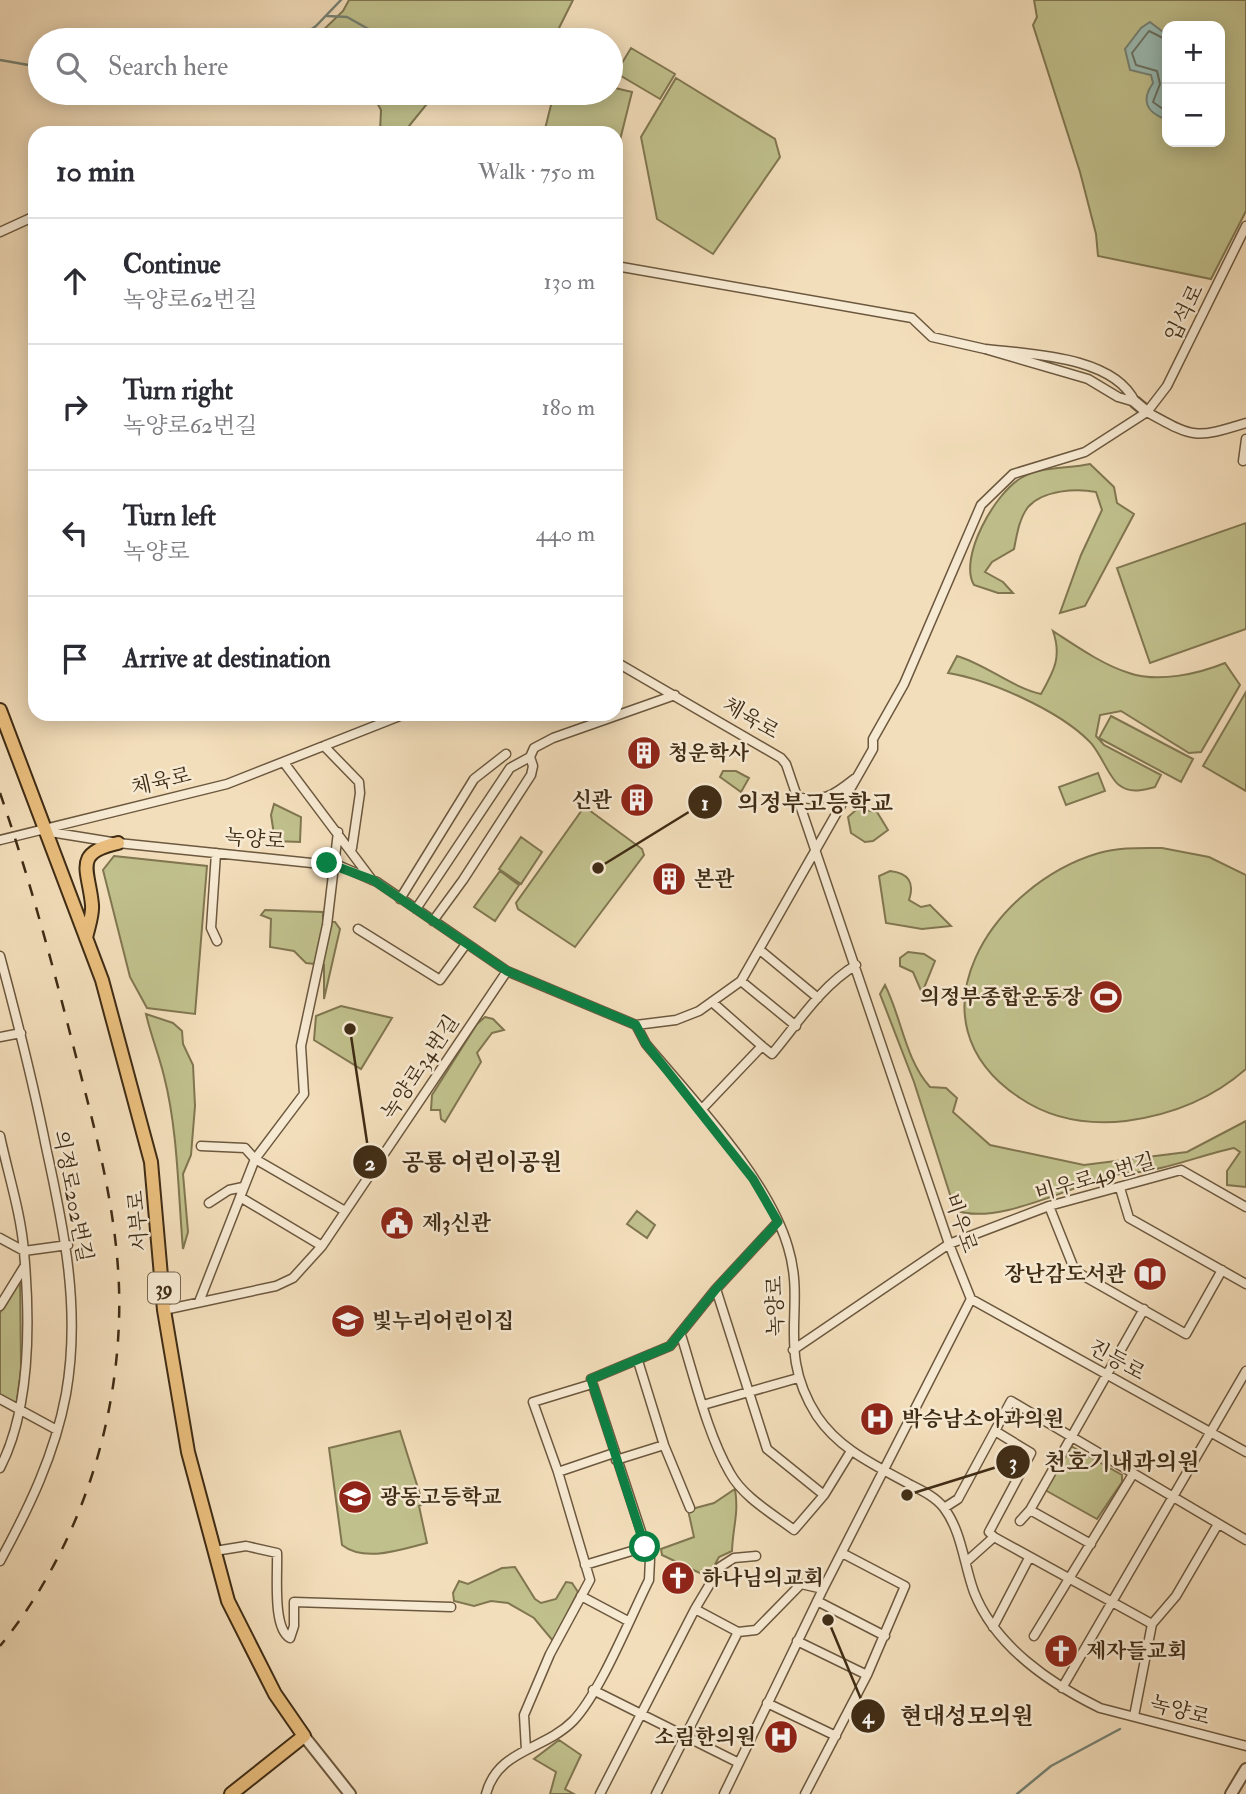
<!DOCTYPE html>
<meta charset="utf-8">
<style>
:root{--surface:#fff;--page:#f7f7f7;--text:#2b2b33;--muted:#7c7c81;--line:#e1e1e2}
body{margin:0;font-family:"IM FELL Double Pica","Noto Serif KR",serif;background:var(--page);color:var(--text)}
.controls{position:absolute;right:21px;top:21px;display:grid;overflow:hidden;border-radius:14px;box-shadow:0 4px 18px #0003}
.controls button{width:63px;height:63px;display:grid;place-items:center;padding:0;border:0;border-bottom:2px solid var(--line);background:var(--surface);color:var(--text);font:35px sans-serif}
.stop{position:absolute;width:21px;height:21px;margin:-16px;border:5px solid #0b8043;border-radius:50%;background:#fff}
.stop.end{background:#0b8043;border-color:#fff;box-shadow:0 2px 7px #0008}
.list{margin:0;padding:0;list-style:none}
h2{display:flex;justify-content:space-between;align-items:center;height:91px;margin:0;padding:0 28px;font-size:30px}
h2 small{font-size:23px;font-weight:400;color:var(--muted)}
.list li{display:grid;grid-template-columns:46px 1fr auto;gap:21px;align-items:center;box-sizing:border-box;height:126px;padding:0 28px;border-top:2px solid var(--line)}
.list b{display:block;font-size:26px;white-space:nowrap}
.list p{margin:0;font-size:23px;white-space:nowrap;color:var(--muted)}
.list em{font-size:23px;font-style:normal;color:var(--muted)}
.icon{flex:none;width:38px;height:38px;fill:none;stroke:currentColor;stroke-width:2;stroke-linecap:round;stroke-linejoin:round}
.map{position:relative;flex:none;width:1246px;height:1794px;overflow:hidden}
.search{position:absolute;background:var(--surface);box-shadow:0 4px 18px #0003;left:28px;top:28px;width:595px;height:77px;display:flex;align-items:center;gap:18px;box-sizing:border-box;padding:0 24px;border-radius:38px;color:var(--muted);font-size:26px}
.panel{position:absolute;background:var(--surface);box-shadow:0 4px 18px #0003;left:28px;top:126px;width:595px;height:595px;border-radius:21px}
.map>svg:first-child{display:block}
.green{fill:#c0c08c;stroke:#807650;stroke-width:2;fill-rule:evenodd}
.water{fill:#9bbcb4;stroke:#768274;stroke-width:2}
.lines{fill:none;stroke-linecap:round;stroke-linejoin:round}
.shore{stroke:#6d7464;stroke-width:2}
.stream{stroke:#768274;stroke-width:2.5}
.minor-casing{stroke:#6c583e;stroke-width:11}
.tertiary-casing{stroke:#6c583e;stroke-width:14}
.primary-casing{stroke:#3f2c15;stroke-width:16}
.minor{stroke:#f7ead3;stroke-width:8}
.tertiary{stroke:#f7ead3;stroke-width:10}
.primary{stroke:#eabf7e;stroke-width:12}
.rail{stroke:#3f2c15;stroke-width:2.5;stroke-dasharray:12 12;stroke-linecap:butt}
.route{stroke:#0b8043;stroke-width:9}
.labels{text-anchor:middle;stroke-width:5;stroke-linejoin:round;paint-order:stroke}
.shield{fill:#f7ead3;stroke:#76654e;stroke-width:2}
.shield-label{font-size:19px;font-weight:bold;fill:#3f2c15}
.street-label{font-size:21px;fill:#3f2c15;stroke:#f7ead3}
.poi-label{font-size:21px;font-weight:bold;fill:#3f2c15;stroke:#f7ead3;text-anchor:start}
.leader{fill:none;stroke:#3f2c15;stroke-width:2.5}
.callout-dot{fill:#3f2c15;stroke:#f7ead3;stroke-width:2.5}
.mark-label{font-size:21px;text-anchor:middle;font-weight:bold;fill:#fff}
.callout-label{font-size:23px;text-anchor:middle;font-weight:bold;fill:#3f2c15;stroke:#f7ead3;stroke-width:5;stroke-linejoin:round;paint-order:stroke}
</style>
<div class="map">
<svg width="1246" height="1794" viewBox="0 0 1246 1794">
<rect width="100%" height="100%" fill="#f3debb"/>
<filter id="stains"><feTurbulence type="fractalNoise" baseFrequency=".00286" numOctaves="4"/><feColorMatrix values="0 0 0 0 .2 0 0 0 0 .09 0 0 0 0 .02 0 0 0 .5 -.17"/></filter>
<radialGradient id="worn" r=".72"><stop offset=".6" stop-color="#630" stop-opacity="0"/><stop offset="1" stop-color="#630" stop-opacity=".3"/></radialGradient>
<path class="green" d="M349,0H573L558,30L545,40H313L343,11Z
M1034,0H1246V211L1211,279L1098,256L1096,234L1080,172L1033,25L1037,17ZM1167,26H1220V142H1167Z
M631,48L675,74L660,99L616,73Z
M676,78L775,139L780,157L713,254L657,219L641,137Z
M611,87L632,92L616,156V133H544L554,93H611Z
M334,93H443L426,105L405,131L380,132L381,110L376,101Z
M1090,464L1114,487L1117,503L1134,514L1085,606L1060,613L1081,555L1102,510L1096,492C1077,488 1043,490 1028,507C1019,519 1017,534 1014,549L992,562L985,572L1003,582L1013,593H998L974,585C958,558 995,493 1021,478C1040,466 1068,469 1090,464Z
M1246,523V629L1150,663L1117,568Z
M1053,631C1076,646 1103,665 1129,673C1158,683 1198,674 1225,663L1240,685L1201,752L1189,753L1121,711L1100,715L1096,736L1104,745L1161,775L1155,787C1142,790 1131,794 1119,785C1109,778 1100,751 1089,741C1058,710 990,680 948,673L957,656C987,665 1011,687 1041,694C1054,671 1062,657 1053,631Z
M1246,692V791L1203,766Z
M1111,716L1193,759L1181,782L1099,738Z
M723,771H736L749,778L741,792L720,777Z
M1098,773L1105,791L1066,805L1059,787Z
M274,804L301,817L300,842L275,841L271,815Z
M857,809L877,812L888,830L873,841L865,842L851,833L848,817Z
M582,810H589L642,849L644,855L575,947L518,909L516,903Z
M521,837L542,852L521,884L499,869Z
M1162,848L1209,857L1246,875V1069C1212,1099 1172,1115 1126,1121C1089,1125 1051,1119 1020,1098C902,1020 993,884 1099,853C1119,847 1141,848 1162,848Z
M114,856L207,866L195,1014L147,1008L130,977L103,870Z
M500,871L519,885L495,921L474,907Z
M890,871C908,873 915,882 909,900L921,907L930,905L951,926L922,929L886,923L879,876Z
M265,910L323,912V922H335L340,929L324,999V965L306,963L294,951L270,947L271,919L261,915Z
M908,952L924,954L935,961L922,993L913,972L900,966V958Z
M885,985C902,1019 905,1059 930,1087L946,1088L957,1098L953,1112L990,1145L1084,1165L1187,1152L1246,1121V1187L1227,1185V1171L1240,1152L1234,1148C1205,1154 1176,1166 1146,1171C1138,1173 1128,1172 1120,1174C1076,1183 998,1227 955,1210L914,1082L880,994Z
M341,1006L392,1018L361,1069L314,1040L316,1016Z
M146,1014L173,1023L182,1031L183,1044L193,1065L195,1106L191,1155L183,1174L188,1232L183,1249C178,1192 178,1131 164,1076C159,1055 151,1036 146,1014Z
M485,1017L493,1019L504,1030L492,1033L477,1053L481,1062L445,1122L441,1119L440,1110H431L432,1095L477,1024Z
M637,1211L655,1225L647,1238L627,1224Z
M20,1276L21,1370L16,1407L0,1398V1313Z
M400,1431L423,1504L419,1506L427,1543C402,1549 365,1563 342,1545L329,1448Z
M1071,1446L1122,1475V1482L1097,1519L1045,1490Z
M735,1489C739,1514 733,1525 732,1551L719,1557L708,1577L662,1555L661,1549L694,1537L688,1510L714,1503Z
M515,1567L535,1599L541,1603L556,1599L566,1582L572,1583L578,1592L553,1641L534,1618L508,1603L491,1601L474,1606L454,1601L453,1593L459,1581L468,1584L502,1568Z
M559,1740L581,1755L565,1789L574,1794H550L556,1772L534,1759Z"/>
<path class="water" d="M1150,22L1167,35L1165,119C1146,112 1141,100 1153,83L1151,75L1130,70L1125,49L1141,28Z"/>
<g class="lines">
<path class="shore" d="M1167,40L1149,31L1132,53L1136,65L1157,71L1160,84L1153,102L1167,112"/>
<path class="stream" d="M327,16L347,17L388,40
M296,40L316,26L341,0
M0,60L40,67
M1017,1794L1051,1766L1120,1729"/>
<g class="minor-casing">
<path id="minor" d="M0,232L35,216
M616,266L912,318L932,337L985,349
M985,349C1029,354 1114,356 1135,402L1118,397L1088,379Z
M1147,412C1194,438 1194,439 1246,423
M1243,461L1246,439
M616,662L781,758L786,764L949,1244L971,1299L823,1589L724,1794
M324,746L359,782L360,793L352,848
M530,757L534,748L553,738L675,695
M285,764L372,880
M796,797C823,803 834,795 854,779
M44,831L118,843L340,866L377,882L507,971L636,1025L646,1044C692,1099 768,1178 788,1247C807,1309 775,1350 817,1416C840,1450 875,1465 909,1484C921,1490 936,1497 944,1508C962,1532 964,1565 974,1592C995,1646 1051,1684 1100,1708L1246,1746
M0,840L227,784L405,714
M216,853L211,928L217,941
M400,899L474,779L506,754
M416,909L510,768L530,757L533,766L531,775L463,880L433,921
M358,929L440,980L466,944
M760,950L818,998
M0,956C17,1019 33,1082 46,1147C64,1229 81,1309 66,1394C55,1454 29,1508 0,1561
M741,981L796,1026
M712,1002L762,1046
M636,1025L676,1020L699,1011L741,981L873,749V739L904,684L981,505L1013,474L1085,452L1147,412L1167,386L1246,226
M0,1037L21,1033
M701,1110L762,1046L772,1054C798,1023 821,986 856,965
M0,1136C8,1174 21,1213 24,1252C30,1318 31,1408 0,1468
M201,1146L245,1148L255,1159L345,1211
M1120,1188L1129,1218L1246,1284
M240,1197L322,1246
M209,1203L229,1190L243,1187
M1049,1206L1075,1271L1186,1334L1222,1270
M0,1238L24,1251L68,1245
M716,1289L767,1449L824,1495
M971,1299L1246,1452
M199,1302L255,1159L304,1094L301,1046L327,925L338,832
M0,1306L24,1267
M164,1310L276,1286L293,1278L322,1246L507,971
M681,1335C695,1379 707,1433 730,1473C743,1497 773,1514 794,1530L824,1495L851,1451
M793,1350L949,1244L1049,1206L1181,1170L1246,1207
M638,1361L664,1445L690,1508
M0,1399L57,1430
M703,1405L798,1378
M616,1460L664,1445
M558,1472L614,1453
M944,1508L958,1499L1011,1401L1246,1540
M1030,1510L1091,1544
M1020,1521L1030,1510L1144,1309
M994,1537L1152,1624
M215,1551L246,1546L277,1553C278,1573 272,1628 290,1638L294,1626V1602L451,1607
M966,1562L994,1537L989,1532L1031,1453L995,1431
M585,1565L645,1547
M581,1596L628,1621
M817,1601L885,1636
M695,1609L738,1632L756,1630L801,1584L823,1589
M993,1627L1029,1558
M1034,1636L1133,1474
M797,1641L867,1675
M1062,1688L1246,1371
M593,1690L739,1763
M767,1703L836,1736
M1134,1716L1152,1624L1176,1596L1218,1524
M526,1750L524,1715L550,1654L590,1580L558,1472L533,1402L592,1384
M486,1794C498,1749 543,1751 573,1721C600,1693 630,1618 649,1580L650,1559L591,1379L670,1346L716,1289L778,1222
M600,1794L695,1609L720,1567L734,1558L756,1556
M656,1794L738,1632
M805,1794L867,1675L905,1586L842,1553"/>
</g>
<g class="tertiary-casing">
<path id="tertiary" d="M1135,402L1147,412
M304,1736L350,1794
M1231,1794L1246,1769"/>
</g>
<g class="primary-casing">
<path id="primary" d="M0,710L102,980L151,1162L164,1310L188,1452L228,1601L275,1694L304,1736L231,1794
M86,938C88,928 93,915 92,905C89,870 72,853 118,843"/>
</g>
<use href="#minor" class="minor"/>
<use href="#tertiary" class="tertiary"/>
<use href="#primary" class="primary"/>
<path class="rail" d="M0,793C28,874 50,955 71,1037C92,1119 116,1202 119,1287C123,1414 81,1547 0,1646"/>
</g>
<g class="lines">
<path class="route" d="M327,863L373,880L507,971L636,1025L646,1044L753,1179L778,1222L716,1289L670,1346L591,1379L645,1547"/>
</g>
<defs>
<g id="building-disc" transform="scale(1.75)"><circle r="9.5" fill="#8f2418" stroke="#f7ead3"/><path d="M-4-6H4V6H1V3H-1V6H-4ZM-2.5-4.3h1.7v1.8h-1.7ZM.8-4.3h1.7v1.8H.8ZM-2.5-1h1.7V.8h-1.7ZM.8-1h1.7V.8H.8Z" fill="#fff"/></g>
<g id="stadium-disc" transform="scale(1.75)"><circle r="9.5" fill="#8f2418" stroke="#f7ead3"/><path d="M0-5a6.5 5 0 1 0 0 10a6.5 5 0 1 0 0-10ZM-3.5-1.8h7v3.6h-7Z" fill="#fff"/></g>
<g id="civic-disc" transform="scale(1.75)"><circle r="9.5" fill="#8f2418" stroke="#f7ead3"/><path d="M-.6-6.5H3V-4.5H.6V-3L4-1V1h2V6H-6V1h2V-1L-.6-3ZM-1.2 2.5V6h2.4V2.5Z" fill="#fff"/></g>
<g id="library-disc" transform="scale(1.75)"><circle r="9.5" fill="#8f2418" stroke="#f7ead3"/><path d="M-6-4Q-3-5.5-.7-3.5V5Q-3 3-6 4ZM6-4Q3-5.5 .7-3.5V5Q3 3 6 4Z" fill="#fff"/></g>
<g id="school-disc" transform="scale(1.75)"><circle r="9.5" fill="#8f2418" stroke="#f7ead3"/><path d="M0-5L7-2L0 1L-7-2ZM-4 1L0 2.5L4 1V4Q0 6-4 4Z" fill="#fff"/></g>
<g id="hospital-disc" transform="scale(1.75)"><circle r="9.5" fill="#8f2418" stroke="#f7ead3"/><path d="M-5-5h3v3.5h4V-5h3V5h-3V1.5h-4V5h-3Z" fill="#fff"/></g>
<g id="church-disc" transform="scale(1.75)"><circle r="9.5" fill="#8f2418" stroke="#f7ead3"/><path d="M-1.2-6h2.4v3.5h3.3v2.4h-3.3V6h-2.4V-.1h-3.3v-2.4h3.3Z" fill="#fff"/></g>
</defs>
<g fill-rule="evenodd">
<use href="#building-disc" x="644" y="753"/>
<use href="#building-disc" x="637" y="800"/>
<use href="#building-disc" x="669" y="879"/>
<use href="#stadium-disc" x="1106" y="997"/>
<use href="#civic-disc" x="397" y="1223"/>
<use href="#library-disc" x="1150" y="1274"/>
<use href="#school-disc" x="348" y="1321"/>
<use href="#hospital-disc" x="877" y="1419"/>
<use href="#school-disc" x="355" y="1497"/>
<use href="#church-disc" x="678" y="1578"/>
<use href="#church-disc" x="1061" y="1651"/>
<use href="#hospital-disc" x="781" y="1737"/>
</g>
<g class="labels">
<rect class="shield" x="148" y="1272.5" width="32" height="31" rx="5"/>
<g class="shield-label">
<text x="164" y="1295">39</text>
</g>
<g class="street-label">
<text transform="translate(1184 313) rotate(-64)" y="7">입석로</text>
<text transform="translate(751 718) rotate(30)" y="7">체육로</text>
<text transform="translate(161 781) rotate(-13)" y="7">체육로</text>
<text transform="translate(255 839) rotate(5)" y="7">녹양로</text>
<text transform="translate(420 1067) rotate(-56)" y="7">녹양로34번길</text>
<text transform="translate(1095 1177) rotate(-16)" y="7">비우로49번길</text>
<text transform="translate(73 1196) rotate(79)" y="7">의정로202번길</text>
<text transform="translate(138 1221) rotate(-95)" y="7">서부로</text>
<text transform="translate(961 1223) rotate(71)" y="7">비우로</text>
<text transform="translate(775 1306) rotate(-91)" y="7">녹양로</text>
<text transform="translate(1117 1360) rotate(29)" y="7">진등로</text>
<text transform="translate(1180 1710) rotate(15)" y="7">녹양로</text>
</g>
<g class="poi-label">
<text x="668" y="760">청운학사</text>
<text x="612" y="807" text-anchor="end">신관</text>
<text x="694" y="886">본관</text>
<text x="1082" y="1004" text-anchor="end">의정부종합운동장</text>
<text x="422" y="1230">제3신관</text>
<text x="1126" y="1281" text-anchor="end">장난감도서관</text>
<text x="372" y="1328">빛누리어린이집</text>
<text x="902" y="1426">박승남소아과의원</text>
<text x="380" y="1504">광동고등학교</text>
<text x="702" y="1585">하나님의교회</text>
<text x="1086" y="1658">제자들교회</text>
<text x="756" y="1744" text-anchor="end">소림한의원</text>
</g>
</g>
<path class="leader" d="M598 868L705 802M350 1029L370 1162M907 1495L1013 1462M828 1620L868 1716"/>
<g class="callout-dot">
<circle cx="598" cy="868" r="7"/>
<circle cx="350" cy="1029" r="7"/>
<circle cx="907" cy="1495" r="7"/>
<circle cx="828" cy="1620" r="7"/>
<circle cx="705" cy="802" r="18"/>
<circle cx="370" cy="1162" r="18"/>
<circle cx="1013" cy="1462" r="18"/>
<circle cx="868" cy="1716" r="18"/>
</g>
<g class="mark-label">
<text x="705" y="810">1</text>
<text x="370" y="1170">2</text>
<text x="1013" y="1469">3</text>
<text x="868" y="1723">4</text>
</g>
<g class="callout-label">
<text x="815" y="811">의정부고등학교</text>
<text x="482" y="1170">공룡 어린이공원</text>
<text x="1122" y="1470">천호기내과의원</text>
<text x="967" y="1724">현대성모의원</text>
</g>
<rect width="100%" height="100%" filter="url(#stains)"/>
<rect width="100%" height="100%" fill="url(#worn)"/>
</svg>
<div class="controls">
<button>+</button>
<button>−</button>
</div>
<div class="stop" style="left:645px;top:1547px"></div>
<div class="stop end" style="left:327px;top:863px"></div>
<div class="search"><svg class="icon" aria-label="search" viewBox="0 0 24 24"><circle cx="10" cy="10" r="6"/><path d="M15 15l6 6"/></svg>Search here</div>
<section class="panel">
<h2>10 min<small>Walk · 750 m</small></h2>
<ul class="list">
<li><svg class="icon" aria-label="ahead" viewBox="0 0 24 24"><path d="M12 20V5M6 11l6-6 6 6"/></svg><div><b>Continue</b><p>녹양로62번길</p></div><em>130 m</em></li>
<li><svg class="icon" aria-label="right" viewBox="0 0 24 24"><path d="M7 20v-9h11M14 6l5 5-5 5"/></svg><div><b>Turn right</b><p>녹양로62번길</p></div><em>180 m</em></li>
<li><svg class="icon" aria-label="left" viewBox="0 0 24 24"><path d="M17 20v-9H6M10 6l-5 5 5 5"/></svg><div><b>Turn left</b><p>녹양로</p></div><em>440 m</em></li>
<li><svg class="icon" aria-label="arrive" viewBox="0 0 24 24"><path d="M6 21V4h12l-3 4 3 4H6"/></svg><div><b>Arrive at destination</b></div></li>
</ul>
</section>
</div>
